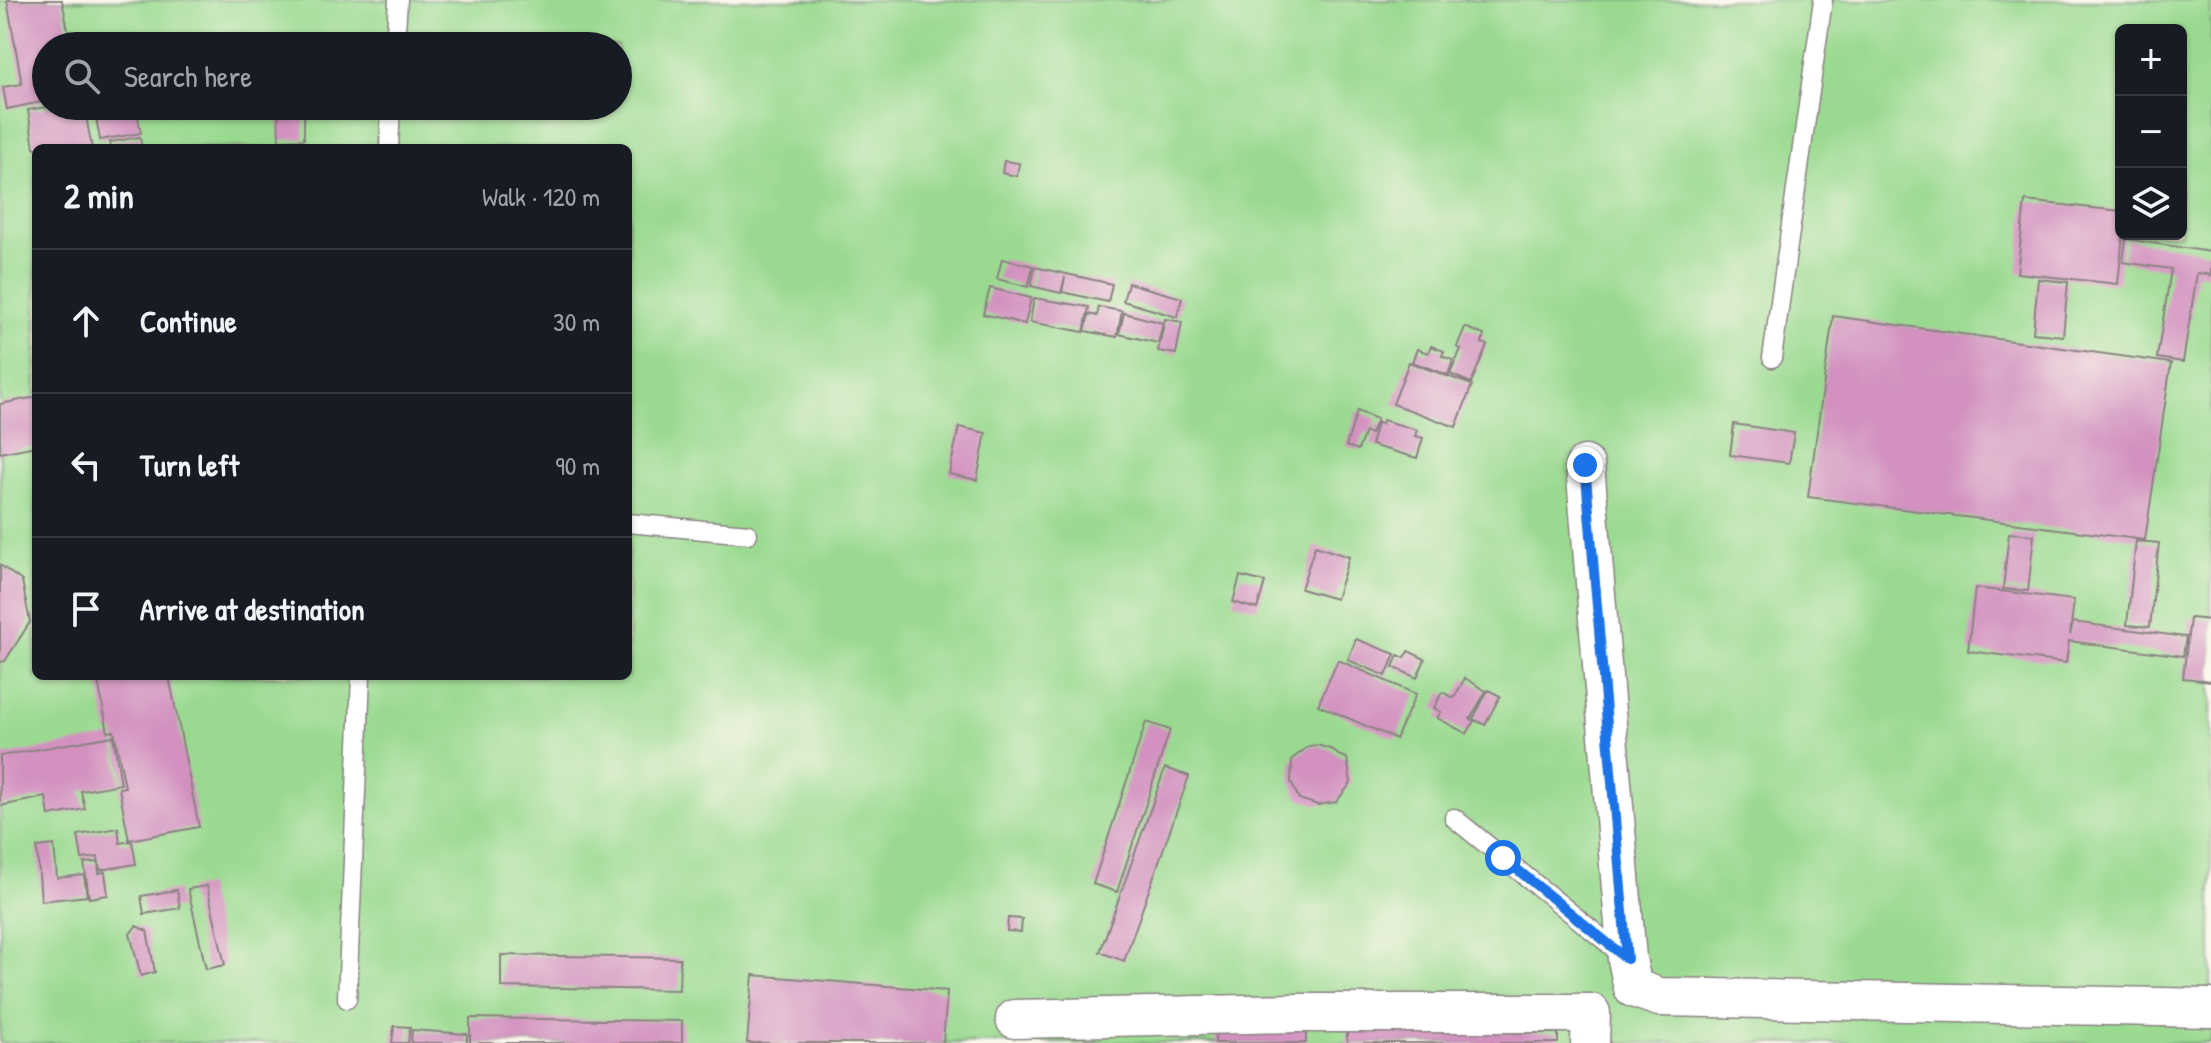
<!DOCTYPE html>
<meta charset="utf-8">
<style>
:root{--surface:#171b24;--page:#20242c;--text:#f1f3f6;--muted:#9ea1a6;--line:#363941}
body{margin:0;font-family:"Patrick Hand",sans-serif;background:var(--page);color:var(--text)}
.controls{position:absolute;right:24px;top:24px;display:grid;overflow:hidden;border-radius:12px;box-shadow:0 2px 6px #0004}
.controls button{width:72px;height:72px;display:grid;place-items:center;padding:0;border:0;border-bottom:2px solid var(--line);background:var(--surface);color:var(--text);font:40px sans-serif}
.stop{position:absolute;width:24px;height:24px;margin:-18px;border:6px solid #1a73e8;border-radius:50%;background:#fff}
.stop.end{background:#1a73e8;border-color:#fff;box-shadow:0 2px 8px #0008}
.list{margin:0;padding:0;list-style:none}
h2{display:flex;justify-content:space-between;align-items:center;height:104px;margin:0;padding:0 32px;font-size:34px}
h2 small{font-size:26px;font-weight:400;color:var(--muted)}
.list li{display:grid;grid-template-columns:52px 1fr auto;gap:24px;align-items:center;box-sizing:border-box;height:144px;padding:0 32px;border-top:2px solid var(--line)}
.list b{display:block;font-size:30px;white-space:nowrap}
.list em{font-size:26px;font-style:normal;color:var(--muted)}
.icon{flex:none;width:44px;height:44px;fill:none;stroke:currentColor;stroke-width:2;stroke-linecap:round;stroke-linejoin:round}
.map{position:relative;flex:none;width:2211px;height:1043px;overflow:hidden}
.search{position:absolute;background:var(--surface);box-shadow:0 2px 6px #0004;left:32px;top:32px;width:600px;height:88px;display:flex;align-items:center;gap:20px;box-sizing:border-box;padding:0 28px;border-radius:44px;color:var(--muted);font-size:30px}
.panel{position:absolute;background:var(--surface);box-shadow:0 2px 6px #0004;left:32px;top:144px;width:600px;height:536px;border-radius:12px}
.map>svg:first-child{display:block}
.green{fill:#9ada90;stroke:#5e7e66;stroke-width:2;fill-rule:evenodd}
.building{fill:#d291bf}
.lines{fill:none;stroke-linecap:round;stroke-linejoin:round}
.service-casing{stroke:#8a8282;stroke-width:21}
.minor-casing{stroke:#8a8282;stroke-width:41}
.service{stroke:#fff;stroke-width:18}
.minor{stroke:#fff;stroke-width:38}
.route{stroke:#1a73e8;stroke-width:10}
</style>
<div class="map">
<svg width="2211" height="1043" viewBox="0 0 2211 1043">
<rect width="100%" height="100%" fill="#fbf7ec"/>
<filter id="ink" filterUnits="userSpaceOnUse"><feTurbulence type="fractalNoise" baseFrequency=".0125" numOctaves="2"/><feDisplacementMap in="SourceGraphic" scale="16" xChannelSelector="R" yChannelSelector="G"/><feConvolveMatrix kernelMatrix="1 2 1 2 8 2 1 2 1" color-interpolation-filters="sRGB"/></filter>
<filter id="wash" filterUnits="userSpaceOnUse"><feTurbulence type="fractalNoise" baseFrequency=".006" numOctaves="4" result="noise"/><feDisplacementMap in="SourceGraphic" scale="32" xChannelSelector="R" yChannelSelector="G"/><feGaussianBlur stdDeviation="1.8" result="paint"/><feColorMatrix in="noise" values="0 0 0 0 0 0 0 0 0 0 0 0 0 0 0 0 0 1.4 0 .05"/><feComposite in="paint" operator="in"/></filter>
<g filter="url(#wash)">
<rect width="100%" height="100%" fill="#f3e3c8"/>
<path class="green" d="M0,0H2211V1043H0ZM2121,30H2181V234H2121ZM46,46H618V106H46ZM36,148H628V676H36Z"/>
<g id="blocks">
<path class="building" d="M7,0H62L71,46H46V101L7,109L3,87L22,84Z
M52,106H84L92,148H34L28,110Z
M94,106H136L141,133L100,140Z
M304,111V139L279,140L278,112Z
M140,137L142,148H111L110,142Z
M1004,161L1019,163L1017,176L1002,173Z
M2025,201L2121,211V234H2123L2118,284L2017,273Z
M2126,239L2211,252V275L2197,273L2183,362L2157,358L2171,269L2123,262Z
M1002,259L1033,266L1028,287L997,279Z
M1035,267L1112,284L1108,302L1062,292L1065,277L1061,293L1031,286Z
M2038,279L2068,282L2063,336L2033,333Z
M1128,283L1182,298L1177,317L1123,301Z
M990,288L1031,298L1025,324L983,314Z
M1034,298L1089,307L1084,332L1030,322Z
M1099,307L1122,311L1117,337L1085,331L1089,314L1097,316Z
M1124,313L1163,323L1158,343L1119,334Z
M1833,316L2171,363L2145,540L1808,497Z
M1165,319L1182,322L1176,354L1158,351Z
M1465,327L1484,335L1482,343L1487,345L1471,383L1450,374L1461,349L1457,347Z
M1431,346L1444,351L1442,356L1453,360L1448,375L1412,362L1417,349L1428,353Z
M1409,362L1472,385L1456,427L1393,404Z
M36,397V446L0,453V404Z
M1357,411L1377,419L1371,434L1365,432L1358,450L1346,446Z
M1383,420L1417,430L1415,436L1423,438L1417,458L1371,445L1377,423L1382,424Z
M1734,424L1794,433L1789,463L1730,455Z
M959,427L986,433L977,480L949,474Z
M2009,533L2034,535L2028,591L2003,589Z
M2136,541L2159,543L2150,627L2127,625Z
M1315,546L1349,557L1336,599L1301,589Z
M0,565L22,581L30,622L5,661L0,662Z
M1240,576L1265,582L1257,609L1233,602Z
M1975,588L2074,600L2070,635L2073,622L2186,637L2183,656L2069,641L2066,663L1968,651Z
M2190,618L2211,620V681L2183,678Z
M1356,639L1395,654L1386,676L1348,660Z
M1408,651L1425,659L1417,678L1393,667L1398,655L1405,658Z
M1338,660L1416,694L1396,739L1318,705Z
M97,676H169L199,827L129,840L119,788L125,787L114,731L108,732Z
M1465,678L1486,691L1470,719L1474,721L1467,734L1437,718L1441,712L1434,708L1442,692L1454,698Z
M1488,690L1500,696L1485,725L1473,719Z
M1146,722L1170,730L1117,892L1093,884Z
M113,736L121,784L81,791L85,809L49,816L46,797L0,806V756Z
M1317,745L1333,750L1338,755L1347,758L1351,783L1336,802L1318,805L1299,799L1291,782L1292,759L1309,746Z
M1165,768L1189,776L1124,961L1100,952Z
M118,828L120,843L132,841L136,864L100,870L98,857L82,859L78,835Z
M54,845L57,878L84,875L87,896L41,901L37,847Z
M98,862L99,873L105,872L108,895L89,898L84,863Z
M207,886L225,965L206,969L188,889Z
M177,890L180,908L144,914L141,896Z
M1008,918L1022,919L1021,932L1007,931Z
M136,926L147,931L155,972L141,976L130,934Z
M501,955L680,958L679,990L501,987Z
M753,975L947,991L943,1043H747Z
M470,1018L682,1021V1043H470Z
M1216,1022L1306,1023V1043H1215Z
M394,1026L410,1027L408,1043H392Z
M412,1030L467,1034V1043H411Z
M1347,1030L1558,1033V1043H1347Z"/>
</g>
</g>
<g filter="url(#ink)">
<use href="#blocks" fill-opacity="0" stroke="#8a8282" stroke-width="2"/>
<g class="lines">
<g class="service-casing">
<path id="service" d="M395,46L398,0
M389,148L391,106
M1772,358L1823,0
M628,523L748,534
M1454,818L1625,957
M347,999L361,676"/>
</g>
<g class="minor-casing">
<path id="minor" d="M1585,465L1627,959L1633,988L1659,997L2211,1008
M1015,1019L1297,1013H1591L1590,1043"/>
</g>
<use href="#service" class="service"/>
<use href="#minor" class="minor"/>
</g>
</g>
<g class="lines" filter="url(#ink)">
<path class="route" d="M1503,858L1627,959L1585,465"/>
</g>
</svg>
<div class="controls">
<button>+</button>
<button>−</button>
<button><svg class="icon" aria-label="layers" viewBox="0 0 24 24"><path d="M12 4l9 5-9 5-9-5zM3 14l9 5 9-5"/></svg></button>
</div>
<div class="stop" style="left:1503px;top:858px"></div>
<div class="stop end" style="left:1585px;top:465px"></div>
<div class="search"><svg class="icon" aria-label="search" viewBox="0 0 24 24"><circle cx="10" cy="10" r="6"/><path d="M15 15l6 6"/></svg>Search here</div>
<section class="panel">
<h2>2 min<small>Walk · 120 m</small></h2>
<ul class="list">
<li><svg class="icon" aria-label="ahead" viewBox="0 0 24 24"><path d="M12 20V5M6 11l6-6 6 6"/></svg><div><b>Continue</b></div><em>30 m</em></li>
<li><svg class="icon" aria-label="left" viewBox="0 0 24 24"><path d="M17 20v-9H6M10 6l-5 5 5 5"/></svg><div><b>Turn left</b></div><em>90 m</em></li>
<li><svg class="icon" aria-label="arrive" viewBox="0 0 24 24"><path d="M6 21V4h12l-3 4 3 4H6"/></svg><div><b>Arrive at destination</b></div></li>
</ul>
</section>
</div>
